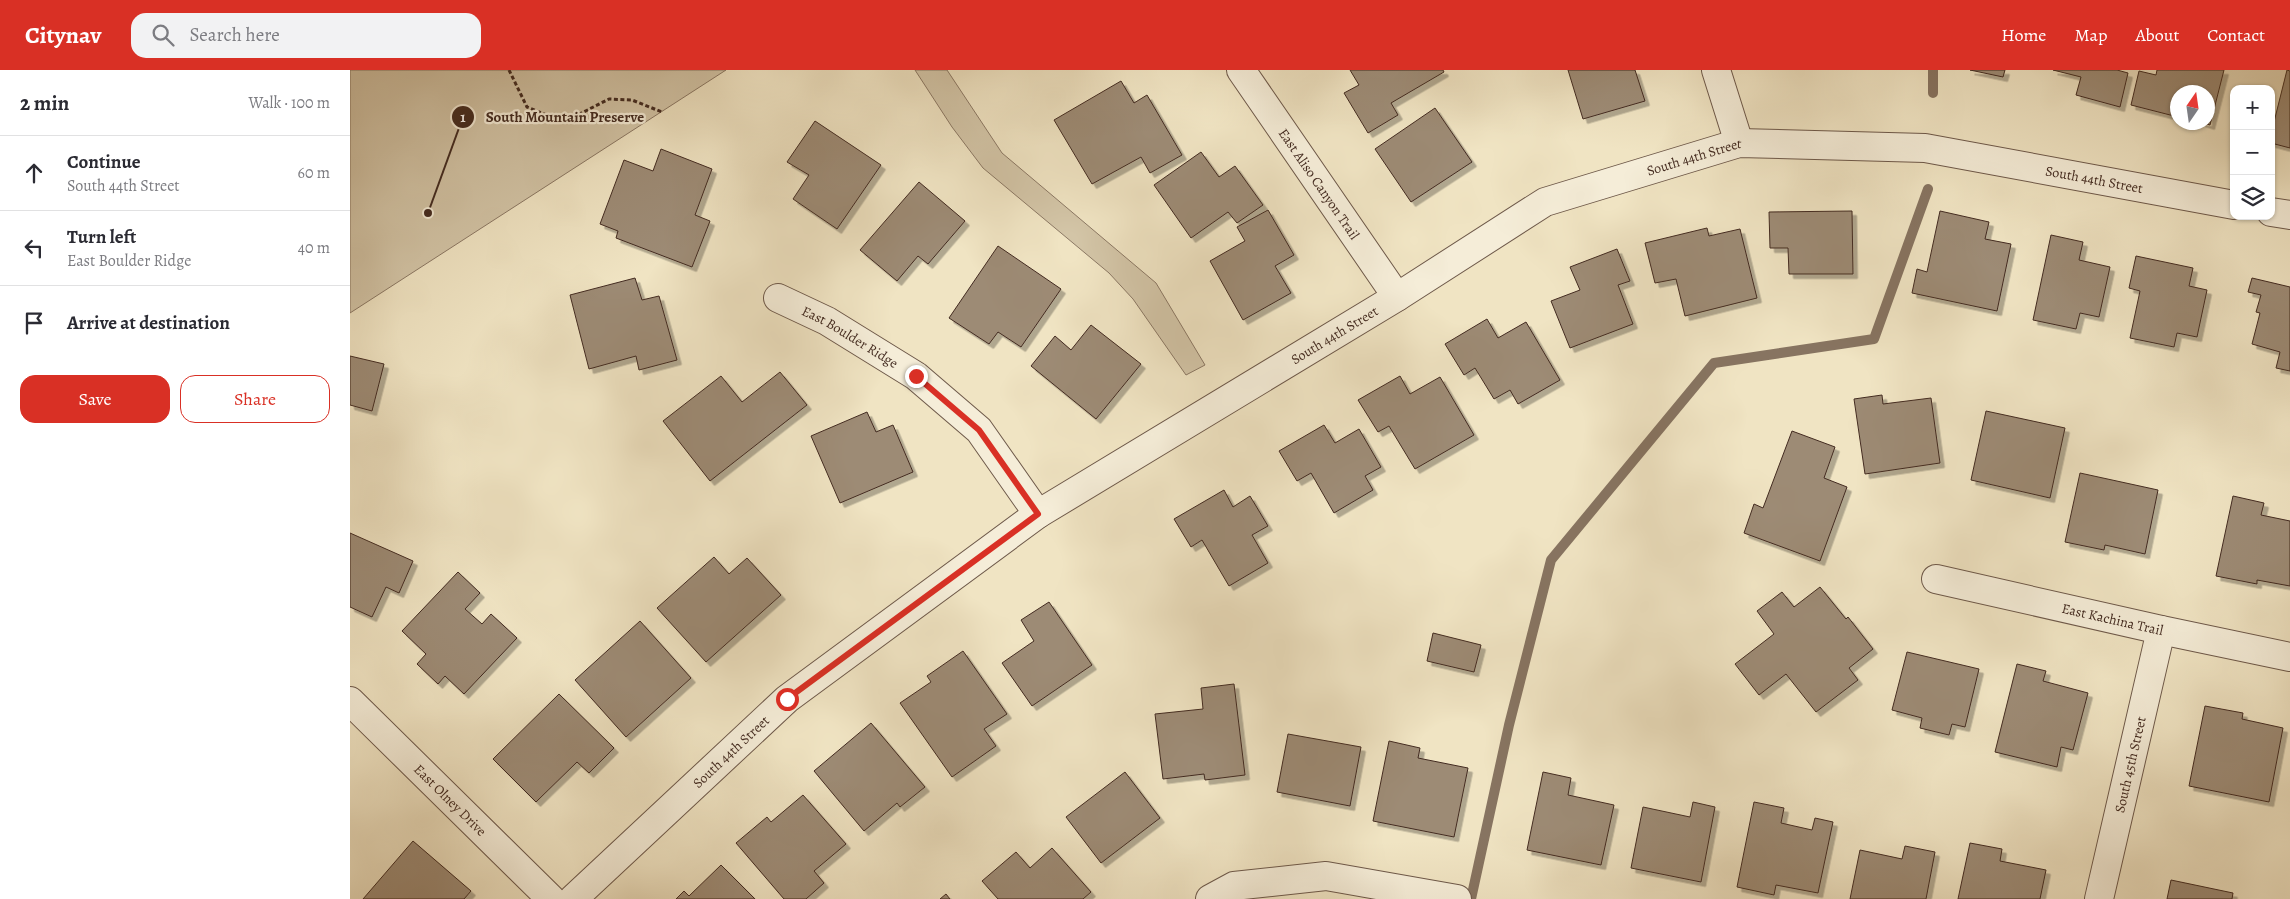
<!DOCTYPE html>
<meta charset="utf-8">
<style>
:root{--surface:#fff;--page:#f2f2f3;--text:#2b2b33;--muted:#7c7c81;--line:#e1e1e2;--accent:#d93025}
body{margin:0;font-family:Alegreya,serif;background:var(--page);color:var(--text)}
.controls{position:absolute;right:15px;top:15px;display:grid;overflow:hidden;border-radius:10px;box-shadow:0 1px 4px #0004}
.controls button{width:45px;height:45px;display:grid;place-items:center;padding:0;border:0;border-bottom:1px solid var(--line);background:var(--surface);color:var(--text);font:25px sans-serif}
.compass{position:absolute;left:1820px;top:15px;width:45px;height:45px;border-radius:50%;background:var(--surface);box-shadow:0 1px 4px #0004;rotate:13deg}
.stop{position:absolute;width:15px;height:15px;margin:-11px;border:4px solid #d93025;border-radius:50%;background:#fff}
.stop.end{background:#d93025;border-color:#fff;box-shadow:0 1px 5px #0008}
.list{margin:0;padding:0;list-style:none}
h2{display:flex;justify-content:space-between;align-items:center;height:65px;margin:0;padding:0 20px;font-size:21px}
h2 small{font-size:16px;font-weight:400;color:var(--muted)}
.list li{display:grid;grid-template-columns:32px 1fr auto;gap:15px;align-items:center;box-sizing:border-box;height:75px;padding:0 20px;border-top:1px solid var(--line)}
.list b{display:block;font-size:19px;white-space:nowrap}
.list p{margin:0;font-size:16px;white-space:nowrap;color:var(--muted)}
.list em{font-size:16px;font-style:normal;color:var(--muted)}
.actions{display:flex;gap:10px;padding:15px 20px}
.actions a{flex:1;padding:11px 0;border:1px solid var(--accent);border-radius:15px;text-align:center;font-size:18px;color:var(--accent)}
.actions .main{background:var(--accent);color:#fff}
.icon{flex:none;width:28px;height:28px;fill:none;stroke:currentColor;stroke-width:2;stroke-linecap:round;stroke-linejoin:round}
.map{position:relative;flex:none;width:1940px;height:829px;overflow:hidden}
header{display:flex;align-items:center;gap:30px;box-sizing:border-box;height:70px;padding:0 25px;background:var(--accent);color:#fff}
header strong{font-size:24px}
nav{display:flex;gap:28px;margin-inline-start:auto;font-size:18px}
.search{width:350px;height:45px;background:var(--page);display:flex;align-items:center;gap:12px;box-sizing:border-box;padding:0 18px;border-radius:15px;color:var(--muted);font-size:19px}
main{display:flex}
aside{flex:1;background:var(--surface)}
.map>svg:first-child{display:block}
.green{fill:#d3c5a7;stroke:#8b7864}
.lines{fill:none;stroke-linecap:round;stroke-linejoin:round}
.stream{stroke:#877461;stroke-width:10}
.building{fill:#9d8b75;stroke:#432b21;filter:url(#shadow)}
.street-casing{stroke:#6e594a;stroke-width:30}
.path{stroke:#432b21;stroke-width:3;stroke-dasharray:4 2.5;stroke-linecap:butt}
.street{stroke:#f5edd8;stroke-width:28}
.route{stroke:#d93025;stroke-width:6}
.labels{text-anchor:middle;stroke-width:4.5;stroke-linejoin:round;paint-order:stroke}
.street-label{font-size:14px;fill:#432b21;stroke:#f5edd8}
.leader{fill:none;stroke:#432b21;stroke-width:2}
.callout-dot{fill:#432b21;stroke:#f5edd8;stroke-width:2}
.mark-label{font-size:15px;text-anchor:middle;font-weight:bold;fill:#fff}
.callout-label{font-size:15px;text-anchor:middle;font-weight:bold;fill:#432b21;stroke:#f5edd8;stroke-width:4.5;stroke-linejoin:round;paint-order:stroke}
</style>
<header>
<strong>Citynav</strong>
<div class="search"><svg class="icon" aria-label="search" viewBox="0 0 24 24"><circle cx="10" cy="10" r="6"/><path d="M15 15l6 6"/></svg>Search here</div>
<nav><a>Home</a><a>Map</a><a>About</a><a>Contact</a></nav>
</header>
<main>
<aside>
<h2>2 min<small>Walk · 100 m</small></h2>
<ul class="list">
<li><svg class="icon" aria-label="ahead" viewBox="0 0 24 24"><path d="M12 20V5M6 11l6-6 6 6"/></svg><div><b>Continue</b><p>South 44th Street</p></div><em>60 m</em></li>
<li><svg class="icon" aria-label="left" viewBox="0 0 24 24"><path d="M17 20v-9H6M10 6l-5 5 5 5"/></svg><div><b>Turn left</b><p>East Boulder Ridge</p></div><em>40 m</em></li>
<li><svg class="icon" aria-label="arrive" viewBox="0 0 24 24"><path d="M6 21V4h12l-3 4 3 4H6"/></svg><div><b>Arrive at destination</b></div></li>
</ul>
<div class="actions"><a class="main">Save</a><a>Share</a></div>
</aside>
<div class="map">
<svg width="1940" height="829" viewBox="0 0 1940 829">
<defs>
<filter id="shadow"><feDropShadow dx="4.5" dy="4.5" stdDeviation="0" flood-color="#0004"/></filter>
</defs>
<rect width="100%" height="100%" fill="#f0e4c3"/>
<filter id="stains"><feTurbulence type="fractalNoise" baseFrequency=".004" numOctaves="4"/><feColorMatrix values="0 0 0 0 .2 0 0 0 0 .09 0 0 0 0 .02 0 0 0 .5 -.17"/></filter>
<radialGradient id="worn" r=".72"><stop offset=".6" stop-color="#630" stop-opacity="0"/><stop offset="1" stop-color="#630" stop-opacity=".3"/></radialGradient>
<path class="green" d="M0,0H376L0,243Z
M565,0H597L652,83L806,213L855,295L836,305L783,229L759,203L633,98L602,57Z"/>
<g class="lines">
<path class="stream" d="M1583,23V0
M1121,829L1159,655L1201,490L1364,293L1524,269L1578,119"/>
</g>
<path class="building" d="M1000,0H1093L1094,2L1041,33L1048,45L1018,63L994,23L1009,15Z
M1218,0H1285L1295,31L1233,49Z
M1620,0H1655L1653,7Z
M1703,0H1767L1778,3L1770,37L1726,25L1731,7Z
M1807,0H1874L1860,55L1851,52H1858V22H1828V47L1781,35L1789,1L1806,5Z
M1937,0L1940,1V78L1921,73V64Z
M771,11L784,33L797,25L832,85L800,103L791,87L742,114L704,50Z
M1085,38L1122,92L1061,132L1025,79Z
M465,51L531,95L487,159L443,129L459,105L437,92Z
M311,79L362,99L345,145L360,151L342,197L266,168L268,161L250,154L274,90L303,101Z
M851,82L869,107L885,96L913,135L887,153L878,142L841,168L804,115Z
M569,112L615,151L578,194L568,186L547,211L510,180Z
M918,140L944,185L925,196L941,223L893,250L860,191L895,171L887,157Z
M1502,141L1503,204H1439L1438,178H1420L1419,142Z
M1590,141L1639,152L1635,169L1661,174L1647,241L1562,223L1567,199L1577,202Z
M1357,158L1359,166L1390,159L1407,228L1335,246L1326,209L1305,213L1295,173Z
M1701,165L1733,172L1729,190L1760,197L1749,247L1730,243L1726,259L1683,250Z
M648,176L711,219L671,277L648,262L639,274L599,248Z
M1267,179L1280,211L1268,215L1283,254L1220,278L1201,231L1230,220L1220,197Z
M1786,186L1843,198L1839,216L1857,220L1847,267L1827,263L1824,277L1780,268L1790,221L1779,218Z
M285,208L292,230L309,226L327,290L289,300L286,286L239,299L220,225Z
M1902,208L1940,217V301L1926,298L1930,282L1902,274L1910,243L1906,242L1911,225L1898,222Z
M1137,249L1148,268L1176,252L1210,310L1168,334L1160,320L1144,329L1125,298L1114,305L1095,274Z
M741,255L791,294L746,349L681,296L705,266L721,280Z
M0,286L34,294L22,341L0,335Z
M430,302L457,335L360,411L313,351L371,306L392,332Z
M1050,306L1060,324L1090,307L1124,365L1065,399L1039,356L1028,362L1008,330Z
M1532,325L1533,334L1581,328L1590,393L1515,404L1504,329Z
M1636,341L1715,358L1700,428L1621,410Z
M517,342L526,362L543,355L563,402L490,433L461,366Z
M974,355L985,373L1009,359L1031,397L1015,406L1023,420L984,443L961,403L947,411L929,381Z
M1442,361L1485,377L1474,408L1497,417L1470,491L1394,463L1404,434L1413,438Z
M1730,403L1808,420L1795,484L1755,475L1754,480L1715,472Z
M874,420L883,437L900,426L918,456L902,465L918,493L879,516L852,470L841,477L824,449Z
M1883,426L1914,433L1911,445L1940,451V516L1907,510V514L1866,506Z
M0,463L63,491L49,523L36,517L22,547L0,537Z
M364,487L379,504L397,488L431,525L356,592L307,538Z
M108,502L130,523L115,539L132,554L141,544L167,568L114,624L95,606L88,614L67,594L76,584L52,561Z
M1470,517L1496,549L1498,547L1523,579L1499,598L1508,610L1466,642L1436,604L1409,625L1385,594L1424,564L1407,541L1432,522L1444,537Z
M699,532L742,595L682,636L652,593L684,571L671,550Z
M290,551L341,608L276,667L225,610Z
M1083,563L1131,575L1124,602L1077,591Z
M613,581L657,644L634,659L646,676L602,707L550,633L581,612L577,606Z
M1557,582L1629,599L1615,657L1602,654L1599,665L1570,658L1572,648L1542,640Z
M1667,594L1696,601L1693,611L1738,623L1723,680L1711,677L1707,697L1645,682Z
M884,614L895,705L855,710L854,704L813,709L805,644L853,639L851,618Z
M209,624L264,678L239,703L227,692L186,732L143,689Z
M1855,636L1893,643L1892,649L1933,658L1919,732L1839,716Z
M521,653L575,717L550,737L547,733L514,761L464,701Z
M938,664L1011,677L1000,736L927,722Z
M1039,671L1070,678L1068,688L1118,698L1104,767L1023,751Z
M775,702L810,748L751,793L716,747Z
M1193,702L1221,708L1218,725L1264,735L1251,795L1177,780Z
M453,725L496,774L464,801L474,813L456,829H434L386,773L417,747L421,752Z
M1343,732L1365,737L1351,812L1281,798L1293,737L1340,747Z
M1404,732L1434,738L1431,753L1462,760L1465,748L1483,752L1468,823L1426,815L1424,825L1387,817Z
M63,771L121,821L114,829H13Z
M1620,773L1652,779L1650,791L1696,800L1690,829H1608Z
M1555,776L1585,782L1576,829H1500L1510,780L1552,789Z
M702,778L741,822L733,829H648L632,811L666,782L680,798Z
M371,795L405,829H326L334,821L339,826Z
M1821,810L1883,823L1882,829H1817Z
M596,824L600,829H590Z"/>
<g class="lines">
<g class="street-casing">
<g id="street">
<path id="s1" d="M891,0L1047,227"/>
<path d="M1366,0L1389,73"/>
<path d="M1921,142L1940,145"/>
<path id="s2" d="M428,228L477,251L566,306L629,360L688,444"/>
<path id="s3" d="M1586,509L1811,560L1940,587"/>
<path id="s4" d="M0,631L201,829"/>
<path id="s5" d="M223,829L437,629L688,444L1047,227L1195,132L1389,73L1575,78L1884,135"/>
<path d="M860,829L884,816L976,806L1107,829"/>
<path id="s6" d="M1749,829L1811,560"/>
</g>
</g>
<path class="path" d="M159,0L177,37L214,52L259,29L282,30L312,42"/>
<use href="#street" class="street"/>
</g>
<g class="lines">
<path class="route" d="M437,629L688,444L629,360L566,306"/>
</g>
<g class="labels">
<g class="street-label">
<text dy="5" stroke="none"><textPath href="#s5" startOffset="1356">South 44th Street</textPath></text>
<text dy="5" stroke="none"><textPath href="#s5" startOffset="1761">South 44th Street</textPath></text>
<text dy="5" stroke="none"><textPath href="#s1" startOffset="138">East Aliso Canyon Trail</textPath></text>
<text dy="5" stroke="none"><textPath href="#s5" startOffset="951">South 44th Street</textPath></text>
<text dy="5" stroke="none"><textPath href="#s2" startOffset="82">East Boulder Ridge</textPath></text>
<text dy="5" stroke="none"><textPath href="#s3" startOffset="181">East Kachina Trail</textPath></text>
<text dy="5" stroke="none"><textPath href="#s5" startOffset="216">South 44th Street</textPath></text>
<text dy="5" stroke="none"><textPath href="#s6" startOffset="138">South 45th Street</textPath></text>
<text dy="5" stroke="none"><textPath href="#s4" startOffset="141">East Olney Drive</textPath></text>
</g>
</g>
<path class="leader" d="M78 143L113 47"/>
<g class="callout-dot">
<circle cx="78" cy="143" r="5"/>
<circle cx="113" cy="47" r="12"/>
</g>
<g class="mark-label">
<text x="113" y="52">1</text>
</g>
<g class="callout-label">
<text x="215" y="52">South Mountain Preserve</text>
</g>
<rect width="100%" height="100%" filter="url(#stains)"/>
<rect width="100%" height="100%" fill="url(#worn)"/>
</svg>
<div class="controls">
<button>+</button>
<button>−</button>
<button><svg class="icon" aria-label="layers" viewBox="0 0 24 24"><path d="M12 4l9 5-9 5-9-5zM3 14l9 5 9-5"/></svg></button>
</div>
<svg class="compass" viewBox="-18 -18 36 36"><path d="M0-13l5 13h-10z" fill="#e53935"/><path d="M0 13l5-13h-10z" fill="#7c7c81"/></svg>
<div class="stop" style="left:437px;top:629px"></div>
<div class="stop end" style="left:566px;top:306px"></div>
</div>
</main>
